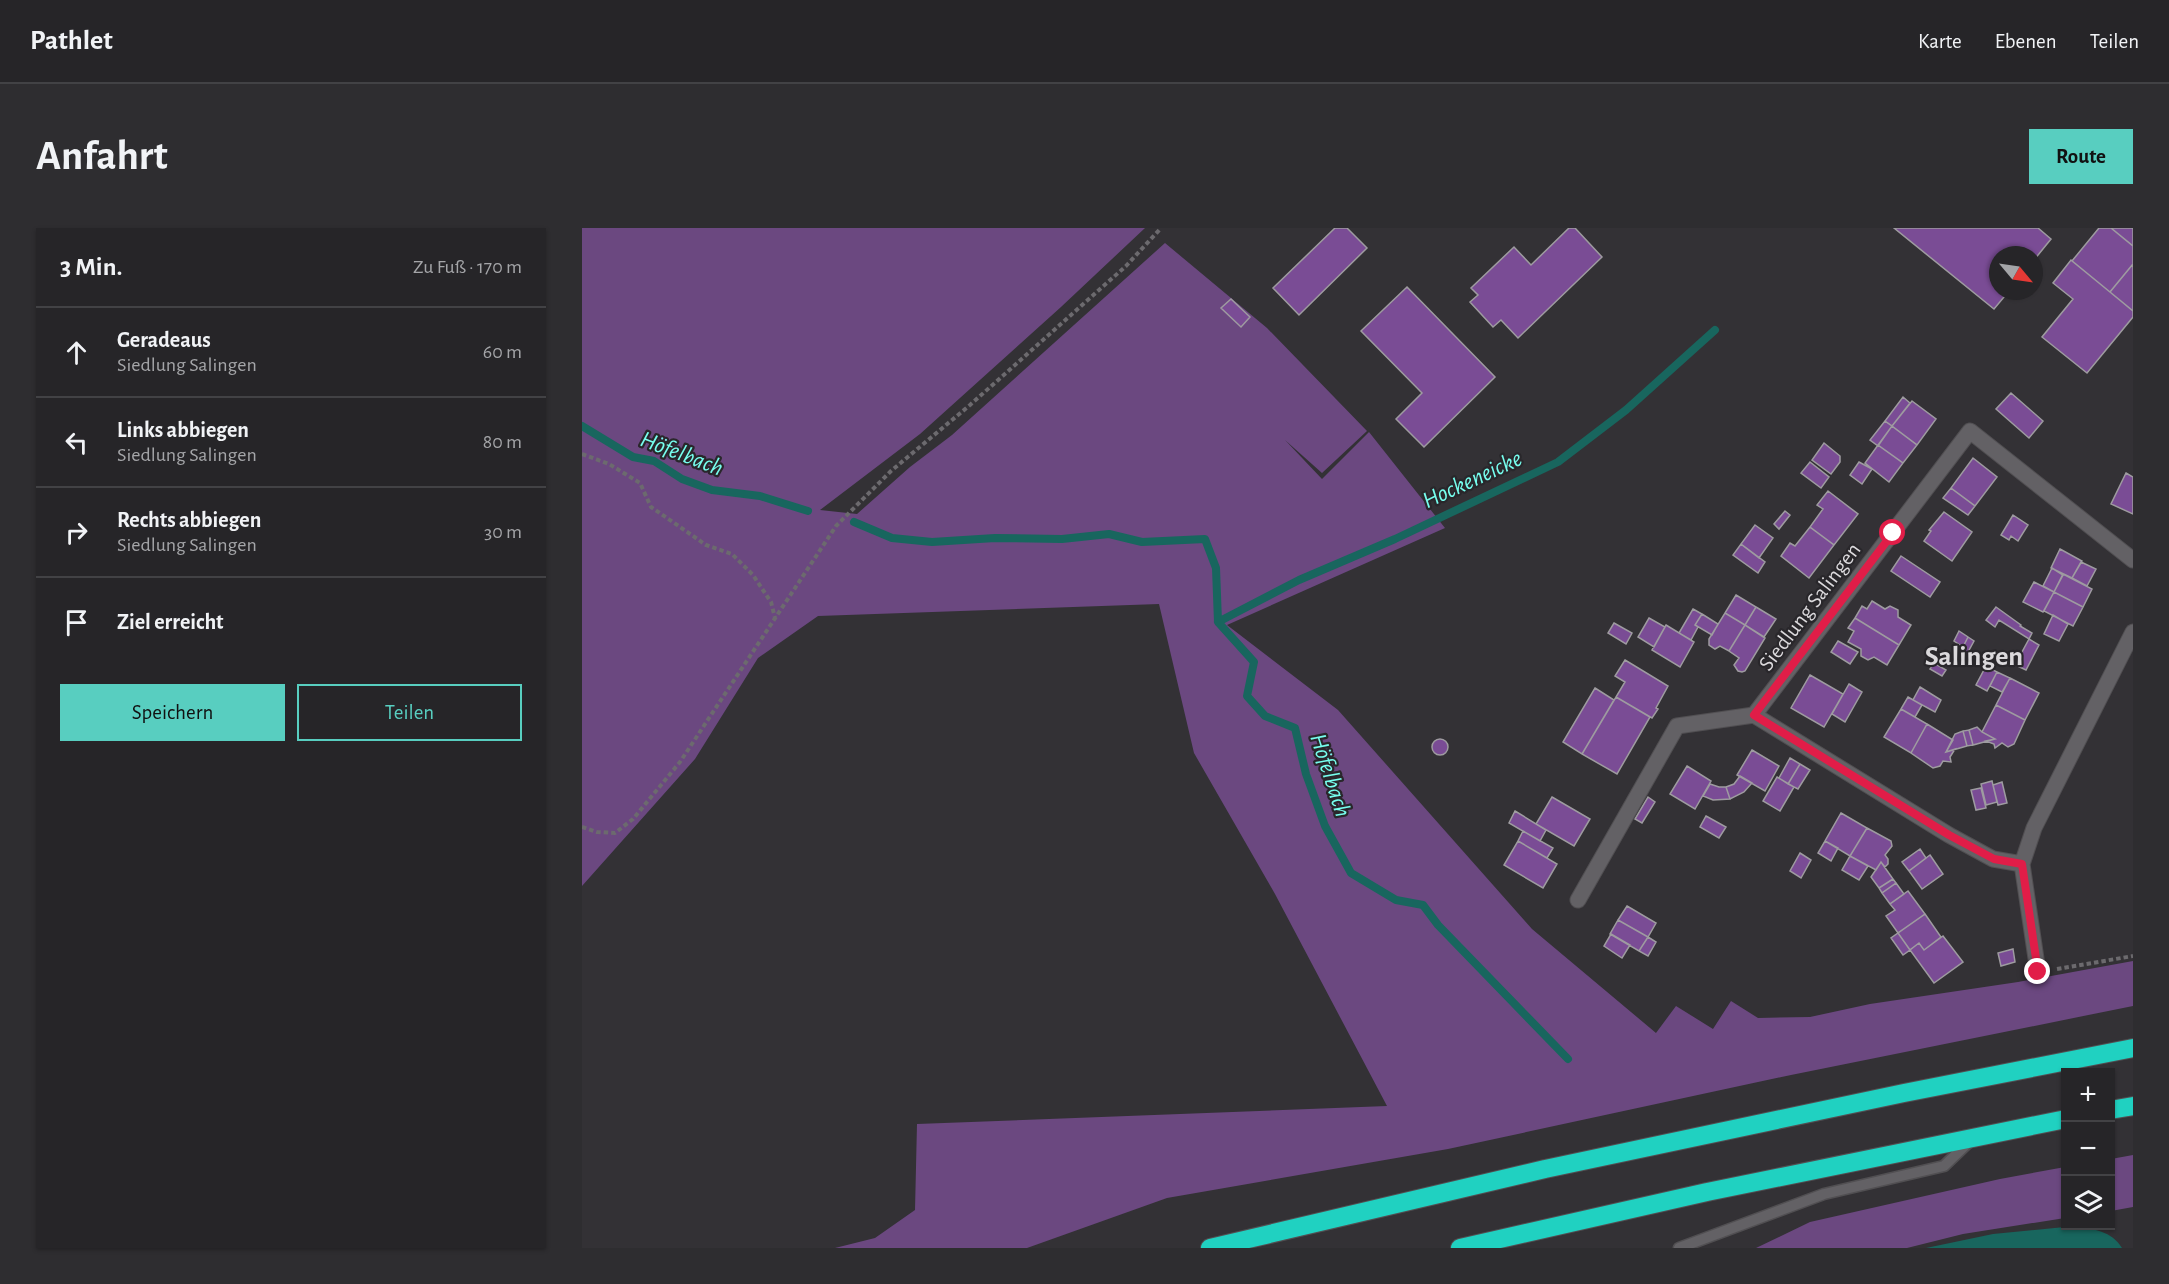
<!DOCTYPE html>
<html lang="de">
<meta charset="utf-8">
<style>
:root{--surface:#262528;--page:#2e2d30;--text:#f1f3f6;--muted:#a4a5a8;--line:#424245;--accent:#58cec0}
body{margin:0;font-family:"Alegreya Sans",sans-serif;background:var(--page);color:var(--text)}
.controls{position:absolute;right:18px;bottom:18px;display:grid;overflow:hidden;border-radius:0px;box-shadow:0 2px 4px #0004}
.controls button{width:54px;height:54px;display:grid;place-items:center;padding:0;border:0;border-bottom:2px solid var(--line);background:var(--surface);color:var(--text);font:30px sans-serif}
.compass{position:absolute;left:1407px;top:18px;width:54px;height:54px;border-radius:50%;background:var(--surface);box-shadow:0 2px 4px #0004;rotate:119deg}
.stop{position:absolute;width:18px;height:18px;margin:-14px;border:4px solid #e11d48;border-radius:50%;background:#fff}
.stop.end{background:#e11d48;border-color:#fff;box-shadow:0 2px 6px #0008}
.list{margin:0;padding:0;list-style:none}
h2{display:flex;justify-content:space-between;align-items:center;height:78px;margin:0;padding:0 24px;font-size:26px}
h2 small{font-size:20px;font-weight:400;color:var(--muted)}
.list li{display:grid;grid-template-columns:39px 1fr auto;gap:18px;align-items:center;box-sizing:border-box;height:90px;padding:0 24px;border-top:2px solid var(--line)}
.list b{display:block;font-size:22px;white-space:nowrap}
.list p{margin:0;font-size:20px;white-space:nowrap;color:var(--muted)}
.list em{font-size:20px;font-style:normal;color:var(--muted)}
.actions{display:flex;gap:12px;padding:18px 24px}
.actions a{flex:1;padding:14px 0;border:2px solid var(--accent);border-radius:0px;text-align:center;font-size:21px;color:var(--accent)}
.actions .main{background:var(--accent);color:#111}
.icon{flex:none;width:33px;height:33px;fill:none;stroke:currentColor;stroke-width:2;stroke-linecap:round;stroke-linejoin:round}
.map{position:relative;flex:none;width:1551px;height:1020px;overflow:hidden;border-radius:0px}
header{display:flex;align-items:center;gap:36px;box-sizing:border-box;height:84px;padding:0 30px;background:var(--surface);border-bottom:2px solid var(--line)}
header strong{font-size:28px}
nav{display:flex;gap:33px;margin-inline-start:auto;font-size:21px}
.intro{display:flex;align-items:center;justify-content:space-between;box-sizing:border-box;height:144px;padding:0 36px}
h1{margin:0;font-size:42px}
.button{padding:15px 27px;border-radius:0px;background:var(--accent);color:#111;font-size:21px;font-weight:700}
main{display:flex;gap:36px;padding:0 36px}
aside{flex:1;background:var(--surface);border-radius:0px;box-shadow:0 2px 4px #0004}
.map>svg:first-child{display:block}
.green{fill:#6b4880}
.water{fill:#18665e}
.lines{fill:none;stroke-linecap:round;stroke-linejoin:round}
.stream{stroke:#18665e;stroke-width:8}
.building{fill:#7a4c95;stroke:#9e9ba0;stroke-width:1.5}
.service-casing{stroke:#514f52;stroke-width:13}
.minor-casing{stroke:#514f52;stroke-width:17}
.motorway-casing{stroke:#514f52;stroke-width:20}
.path{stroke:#6c6a6e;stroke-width:4;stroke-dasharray:4.5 3;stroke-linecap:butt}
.service{stroke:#636165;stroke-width:10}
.minor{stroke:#636165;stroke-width:15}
.motorway{stroke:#20d1c1;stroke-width:18}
.route{stroke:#e11d48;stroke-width:8}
.labels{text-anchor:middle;stroke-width:4.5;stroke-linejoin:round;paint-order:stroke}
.street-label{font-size:22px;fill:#dbd9dc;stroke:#29272b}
.water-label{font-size:24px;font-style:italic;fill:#77ffef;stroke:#29272b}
.district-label{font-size:28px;font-weight:bold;fill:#dbd9dc;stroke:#29272b}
</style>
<header>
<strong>Pathlet</strong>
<nav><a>Karte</a><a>Ebenen</a><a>Teilen</a></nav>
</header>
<div class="intro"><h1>Anfahrt</h1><a class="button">Route</a></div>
<main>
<aside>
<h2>3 Min.<small>Zu Fuß · 170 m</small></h2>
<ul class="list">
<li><svg class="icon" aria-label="ahead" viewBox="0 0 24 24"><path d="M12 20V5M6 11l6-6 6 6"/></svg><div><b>Geradeaus</b><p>Siedlung Salingen</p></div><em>60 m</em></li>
<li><svg class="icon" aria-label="left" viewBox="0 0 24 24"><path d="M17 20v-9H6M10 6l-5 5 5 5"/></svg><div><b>Links abbiegen</b><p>Siedlung Salingen</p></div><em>80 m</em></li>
<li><svg class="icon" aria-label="right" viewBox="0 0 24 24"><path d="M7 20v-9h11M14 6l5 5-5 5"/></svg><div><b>Rechts abbiegen</b><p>Siedlung Salingen</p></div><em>30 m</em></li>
<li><svg class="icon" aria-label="arrive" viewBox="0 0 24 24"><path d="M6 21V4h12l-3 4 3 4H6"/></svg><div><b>Ziel erreicht</b></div></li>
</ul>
<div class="actions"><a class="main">Speichern</a><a>Teilen</a></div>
</aside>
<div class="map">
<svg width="1551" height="1020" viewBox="0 0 1551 1020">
<rect width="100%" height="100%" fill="#333135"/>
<path class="green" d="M0,0H563L479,79L338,206L238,282L275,286L328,239L370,207L583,15L685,100L785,203L740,245L703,212L740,251L787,204L863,300L645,397L756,482L950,701L1074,805L1094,778L1131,801L1149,773L1176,790L1228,789L1288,776L1436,754L1551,733V778L1209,847L866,921L585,970L445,1020H253L293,1010L333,982L335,896L805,878L693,666L612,525L577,376L236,388L176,430L113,531L0,658Z
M1551,927V979L1529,983V931Z
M1483,939V990L1381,1006L1325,1020H1174L1228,994L1418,951Z"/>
<path class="water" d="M1493,998C1511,1001 1530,1003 1540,1020H1344L1411,1006Z"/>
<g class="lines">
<path class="stream" d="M0,198L51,229L72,233L100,251L130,262L178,268L226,283
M272,294L310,310L350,314L413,310L480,311L527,306L560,314L623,311L634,340L636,394L672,434L665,468L683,488L713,500L724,546L743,598L769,645L814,672L841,677L856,697L986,831
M636,394L717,352L813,311L976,234L1044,182L1133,102"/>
</g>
<path class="building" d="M753,0H765L785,20L717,87L691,60Z
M987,0H993L1020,29L936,110L919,92L911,99L888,74L896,67L889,60L932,19L949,37Z
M1312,0H1456L1469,11L1452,32V27H1416V63H1427L1412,81Z
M1517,0H1529L1551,18V36L1528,64L1490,33Z
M1529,0H1551V18Z
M1489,32L1551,83V89L1505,145L1460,109L1491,71L1471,55Z
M1551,36V83L1528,64Z
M825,59L913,149L842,219L814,191L840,165L779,103Z
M649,71L668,89L659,99L639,80Z
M1429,165L1461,193L1447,210L1414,181Z
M1321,169L1328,175L1310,198L1303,193Z
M1330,173L1354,191L1335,217L1310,198Z
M1303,193L1310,198L1296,218L1288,212Z
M1310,198L1335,217L1321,235L1296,217Z
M1242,215L1258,228V234L1249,246L1230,232Z
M1296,217L1321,235L1307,254L1283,235Z
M1391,230L1415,249L1393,278L1369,260Z
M1228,234L1247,249L1239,260L1219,245Z
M1277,234L1290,241L1280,256L1268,247Z
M1544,245L1551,249V286L1529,276Z
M1369,260L1393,278L1386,287L1361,270Z
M1246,263L1276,286L1252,317L1228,299L1241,281L1235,277Z
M1203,283L1208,287L1197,301L1192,296Z
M1362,284L1390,304L1370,333L1342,313L1349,303L1347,302Z
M1431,287L1446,297L1436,313L1429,308L1427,312L1419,307Z
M1173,297L1191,310L1177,330L1159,316Z
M1228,299L1252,317L1227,350L1199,328L1208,315L1213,318Z
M1159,316L1183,334L1176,345L1151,327Z
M1478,321L1500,333L1490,350L1469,340Z
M1319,328L1358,354L1348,369L1309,343Z
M1499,334L1514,341L1505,358L1490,350Z
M1470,340L1481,347L1472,364L1461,358Z
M1481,346L1510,361L1501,379L1472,364Z
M1452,354L1472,364L1461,384L1441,374Z
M1472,364L1501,379L1491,398L1462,383Z
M1154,367L1174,379L1163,397L1143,385Z
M1290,373L1303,381L1308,378L1316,382V389L1329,397L1317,417L1273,390L1280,378L1285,381Z
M1174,379L1194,391L1182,409L1163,397Z
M1414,379L1439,397L1438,398L1450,405L1447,411L1417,392L1413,399L1404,392Z
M1111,381L1120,386L1113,397L1116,399L1109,412L1097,405Z
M1143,385L1163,397L1147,423L1138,418L1133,421L1127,417V411Z
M1120,386L1136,396L1130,407L1113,397Z
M1471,387L1486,396L1477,413L1462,406Z
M1067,390L1083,399L1072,419L1056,409Z
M1273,390L1317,417L1305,437L1292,429L1286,432L1279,428V421L1266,414L1272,403L1266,400Z
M1032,395L1050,405L1044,416L1026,405Z
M1084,397L1112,414L1098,439L1070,422Z
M1163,397L1183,410L1163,443L1160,444L1156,443L1152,437L1157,430L1147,423Z
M1377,403L1386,409L1381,419L1372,413Z
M1386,409L1392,413L1380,435L1375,431Z
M1447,411L1457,417L1444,442L1433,437Z
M1256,413L1276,424L1268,436L1249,424Z
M1043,432L1086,458L1074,480L1076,481L1070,490L1034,469L1043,454L1033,448Z
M1352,435L1364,442L1360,448L1348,441Z
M1404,438L1415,444L1405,463L1394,457Z
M1415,444L1428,450L1420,464L1408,458Z
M1228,447L1261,466L1242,499L1209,480Z
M1428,450L1457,465L1443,492L1414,477Z
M1267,456L1280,464L1263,494L1250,486Z
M1338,459L1359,472L1353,484L1331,472Z
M1013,460L1032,472L1000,526L981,514Z
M1034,469L1068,489L1035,546L1000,526Z
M1326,469L1340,477L1333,489L1319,481Z
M1414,477L1443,492L1432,516L1426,519L1420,515L1413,520L1412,516L1404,513L1413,511L1400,504Z
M1319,481L1345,496L1329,525L1302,509Z
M1345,496L1371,512L1364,524L1373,521L1368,529L1369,534L1361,533L1358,538L1351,540L1329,525Z
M1395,499L1400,504L1413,511L1391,517L1387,502Z
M1387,502L1391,517L1385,518L1381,503Z
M1381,503L1385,518L1364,524L1373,506Z
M850 519a8 8 0 1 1 16 0a8 8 0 1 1-16 0Z
M1170,522L1197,538L1183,563L1155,547Z
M1208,530L1218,536L1206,556L1197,550Z
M1218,536L1228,542L1216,561L1206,556Z
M1105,538L1129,553L1113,581L1088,566Z
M1158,548L1170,555L1162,564L1148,571L1144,559L1152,556Z
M1195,549L1212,559L1198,583L1181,573Z
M1410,553L1415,574L1404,577L1399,556Z
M1420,554L1425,575L1416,577L1411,557Z
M1128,556L1137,559H1144L1148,571L1131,572L1121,568Z
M1399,560L1404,580L1394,582L1389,562Z
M970,569L1008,591L992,618L954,596Z
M1066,569L1073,574L1060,595L1053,591Z
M933,583L964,602L958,613L927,595Z
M1259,585L1285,600L1268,628L1243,613Z
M1124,588L1144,599L1137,610L1118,599Z
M1285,600L1309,613L1310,618L1303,627L1306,631V636L1303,639L1299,634L1294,642L1268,628Z
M941,603L971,620L965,630L936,613Z
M936,613L975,636L961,660L922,637Z
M1243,613L1256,620L1249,633L1236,625Z
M1338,621L1344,630L1327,643L1320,634Z
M1218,625L1229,632L1219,650L1208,643Z
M1348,627L1361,646L1340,661L1327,643Z
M1268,628L1286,638L1277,652L1260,642Z
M1299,634L1311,651L1297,660L1289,649Z
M1311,651L1314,655L1300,665L1297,660Z
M1314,655L1322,666L1308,676L1300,665Z
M1326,663L1343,686L1316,705L1304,688L1313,682L1308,676Z
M1045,678L1074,695L1066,709L1036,692Z
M1343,686L1359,709L1342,722L1337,715L1328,722L1316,705Z
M1036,692L1066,709L1057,723L1028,706Z
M1316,705L1328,722L1321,727L1309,710Z
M1029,706L1048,717L1040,730L1022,718Z
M1361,708L1381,734L1352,755L1328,722L1337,715L1342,722Z
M1066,709L1074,714L1066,728L1057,723Z
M1431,721L1433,734L1419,738L1416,725Z"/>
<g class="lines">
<g class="service-casing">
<path id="service" d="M1097,1020L1242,966L1362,938L1389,912"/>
</g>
<g class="minor-casing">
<path id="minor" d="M1172,487L1388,203L1551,332
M996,672L1095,498L1172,487L1367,607L1411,631L1440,636
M1456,744L1440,636L1452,600L1551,404"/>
</g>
<g class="motorway-casing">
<path id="motorway" d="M1528,882L1551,878
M628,1020L963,941L1322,865L1551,820
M878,1020L1125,964L1484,891"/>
</g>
<path class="path" d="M0,226L27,236L58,255L69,279L124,317L150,326L171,347L189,374L193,390
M0,599L15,604L33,605L51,591L98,534L254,298L309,243L388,177L544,38L579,0
M1475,741L1551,728"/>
<use href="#service" class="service"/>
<use href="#minor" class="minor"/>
<use href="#motorway" class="motorway"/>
</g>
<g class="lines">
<path class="route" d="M1311,305L1172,487L1367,607L1412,631L1440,636L1456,744"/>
</g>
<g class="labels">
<g class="street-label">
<text transform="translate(1227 378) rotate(-53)" y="8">Siedlung Salingen</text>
</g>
<g class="water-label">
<text transform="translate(100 225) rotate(21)" y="8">Höfelbach</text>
<text transform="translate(890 251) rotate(-25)" y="8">Hockeneicke</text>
<text transform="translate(749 547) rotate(72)" y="8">Höfelbach</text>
</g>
<g class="district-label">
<text x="1392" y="437">Salingen</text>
</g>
</g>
</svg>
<div class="controls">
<button>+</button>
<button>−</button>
<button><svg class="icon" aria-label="layers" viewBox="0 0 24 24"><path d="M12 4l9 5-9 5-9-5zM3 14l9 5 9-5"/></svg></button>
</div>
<svg class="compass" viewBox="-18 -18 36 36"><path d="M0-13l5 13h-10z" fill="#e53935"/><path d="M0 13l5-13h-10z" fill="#a4a5a8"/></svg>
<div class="stop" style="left:1311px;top:305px"></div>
<div class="stop end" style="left:1456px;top:744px"></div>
</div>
</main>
